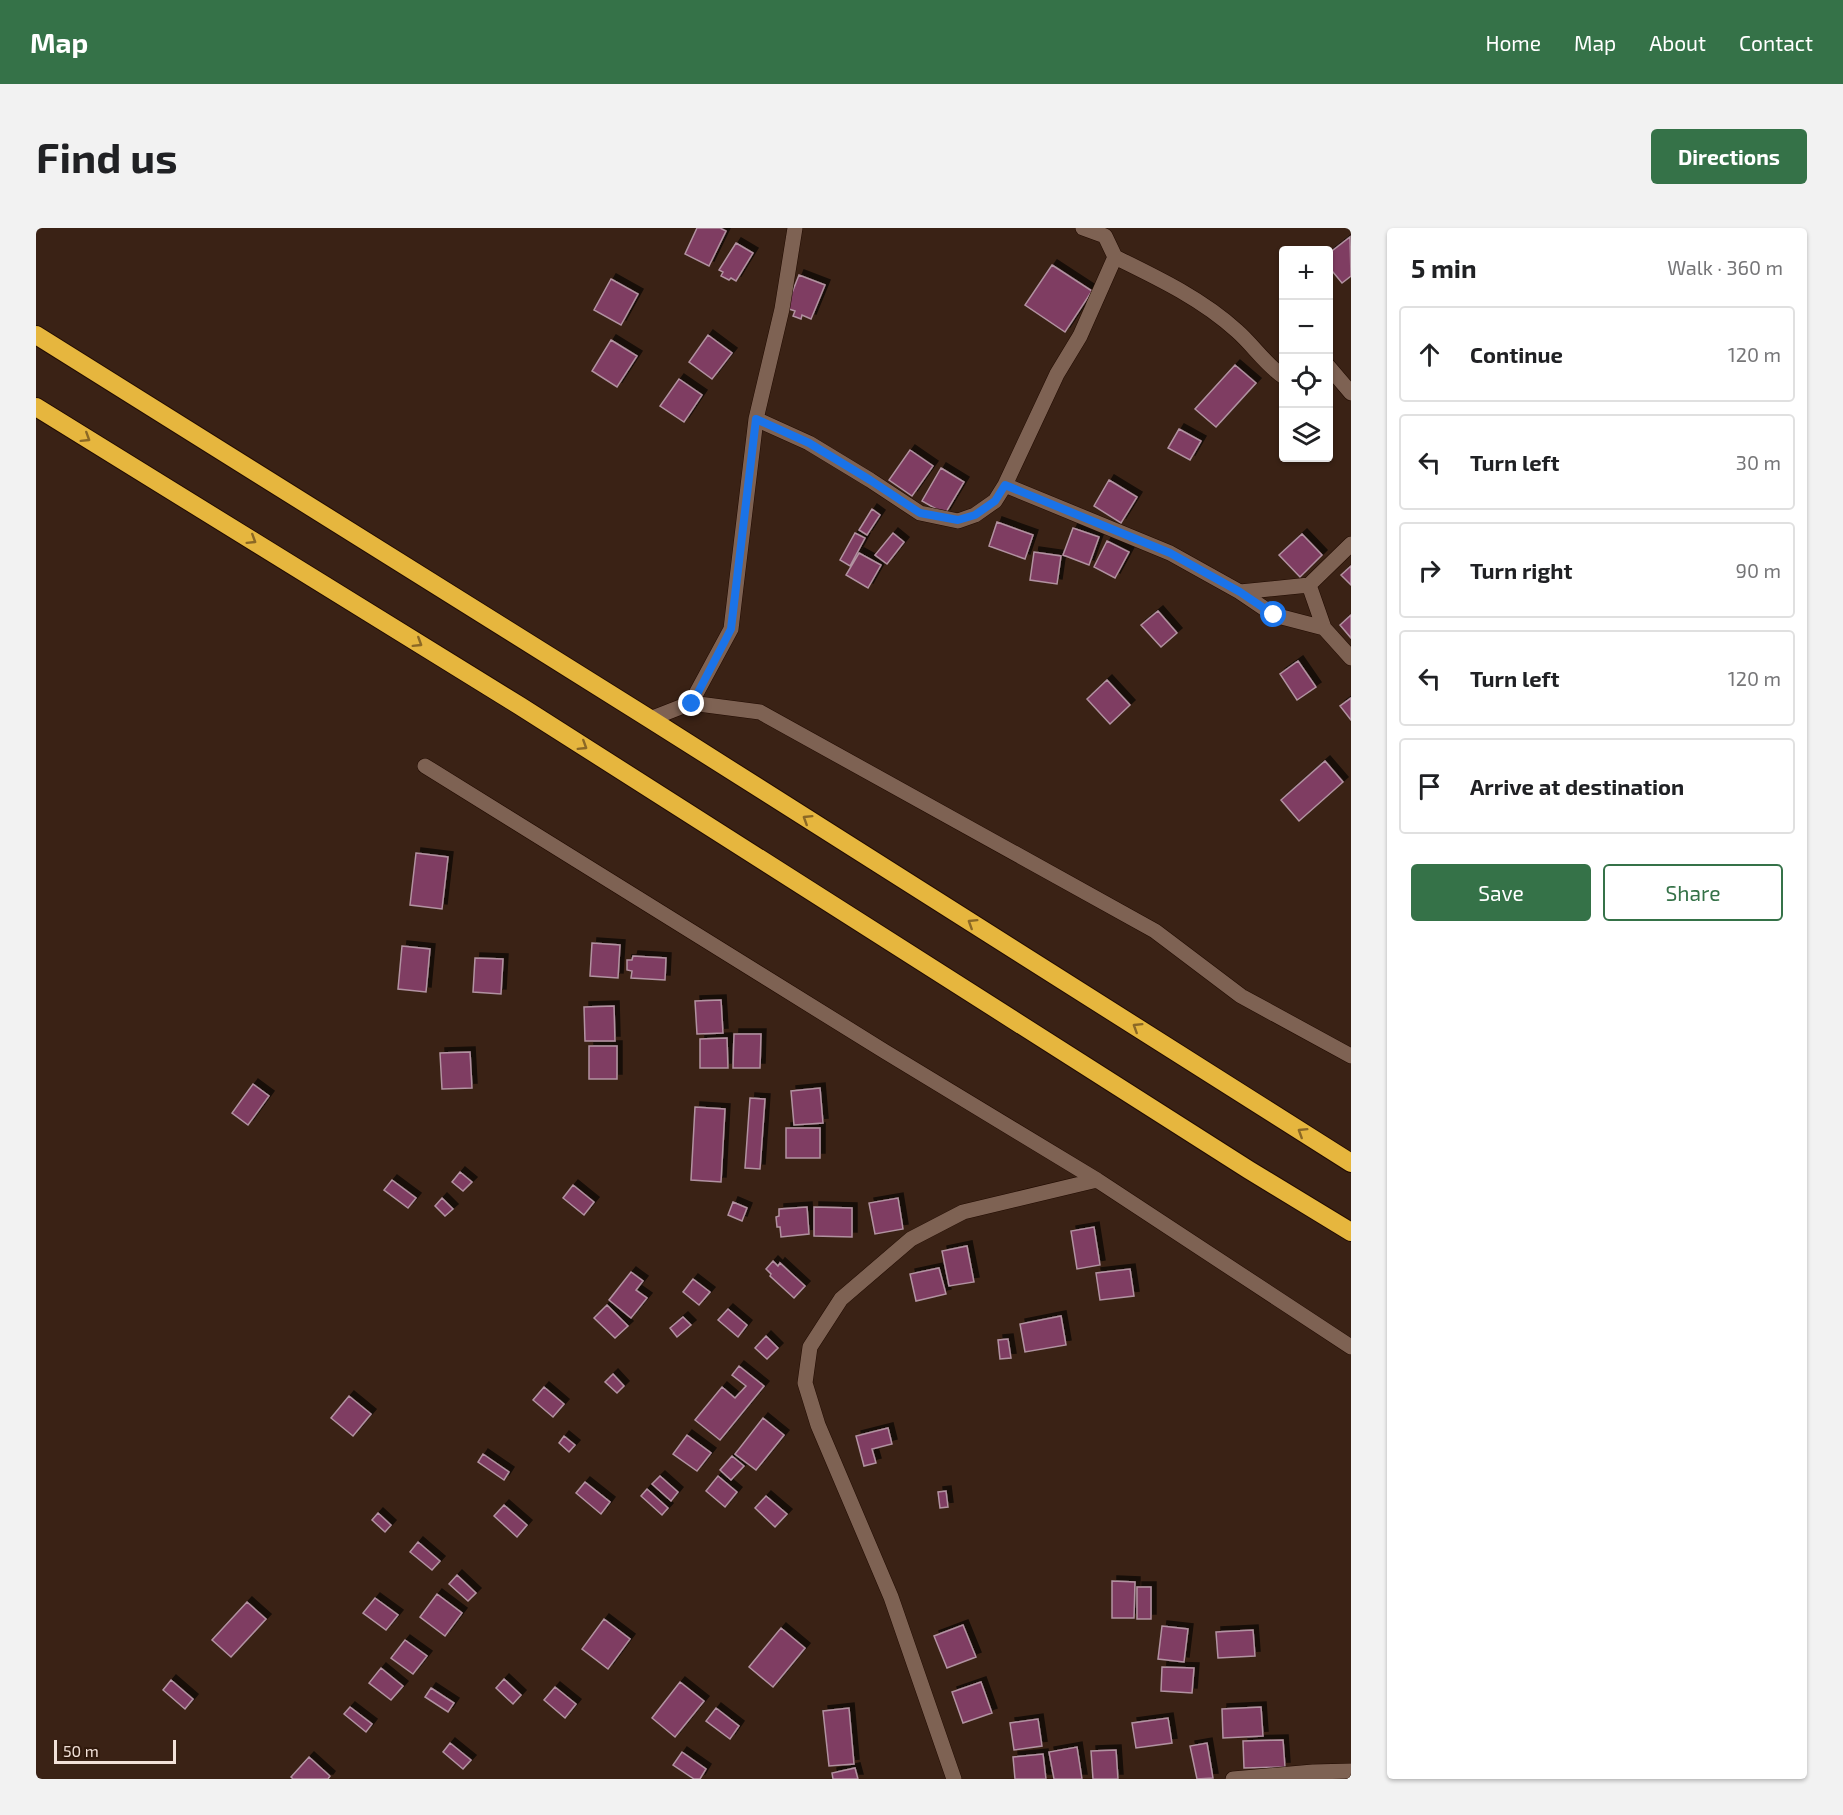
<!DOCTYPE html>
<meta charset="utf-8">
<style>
:root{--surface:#fff;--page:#f2f2f2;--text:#202124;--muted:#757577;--line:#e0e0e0;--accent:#357248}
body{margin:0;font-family:"Exo 2",sans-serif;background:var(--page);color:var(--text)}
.controls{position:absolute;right:18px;top:18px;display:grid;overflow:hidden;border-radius:6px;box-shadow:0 2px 4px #0004}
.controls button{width:54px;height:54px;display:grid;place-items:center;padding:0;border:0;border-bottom:2px solid var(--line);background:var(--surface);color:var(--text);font:30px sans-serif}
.scale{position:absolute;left:18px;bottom:15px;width:122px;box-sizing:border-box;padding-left:6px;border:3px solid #f2e1d9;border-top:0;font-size:16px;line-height:21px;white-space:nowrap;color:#f2e1d9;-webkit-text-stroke:4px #30190c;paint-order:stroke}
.stop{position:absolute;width:18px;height:18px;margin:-14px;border:4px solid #1a73e8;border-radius:50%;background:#fff}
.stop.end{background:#1a73e8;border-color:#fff;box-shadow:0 2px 6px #0008}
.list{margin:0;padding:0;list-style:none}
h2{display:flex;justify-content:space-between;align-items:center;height:78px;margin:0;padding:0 24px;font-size:26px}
h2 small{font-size:20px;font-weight:400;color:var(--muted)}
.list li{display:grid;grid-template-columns:39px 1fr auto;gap:18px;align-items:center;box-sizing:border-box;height:96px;margin:0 12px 12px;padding:0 12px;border:2px solid var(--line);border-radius:6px}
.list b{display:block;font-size:22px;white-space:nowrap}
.list em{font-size:20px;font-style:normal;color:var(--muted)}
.actions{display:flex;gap:12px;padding:18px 24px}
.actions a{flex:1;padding:14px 0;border:2px solid var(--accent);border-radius:6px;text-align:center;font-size:21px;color:var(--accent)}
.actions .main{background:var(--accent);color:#fff}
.icon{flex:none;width:33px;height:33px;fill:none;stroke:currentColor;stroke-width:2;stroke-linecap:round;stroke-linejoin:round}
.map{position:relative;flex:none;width:1315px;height:1551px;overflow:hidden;border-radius:6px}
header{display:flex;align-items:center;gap:36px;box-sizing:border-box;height:84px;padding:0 30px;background:var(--accent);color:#fff}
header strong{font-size:28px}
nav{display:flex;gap:33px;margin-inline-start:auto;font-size:21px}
.intro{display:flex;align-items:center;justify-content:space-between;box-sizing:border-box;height:144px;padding:0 36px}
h1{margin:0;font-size:42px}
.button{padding:15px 27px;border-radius:6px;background:var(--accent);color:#fff;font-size:21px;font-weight:700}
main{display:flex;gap:36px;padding:0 36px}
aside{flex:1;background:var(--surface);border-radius:6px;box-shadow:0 2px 4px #0004}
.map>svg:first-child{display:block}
.building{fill:#7f3d62;stroke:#b292a1;stroke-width:1.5;filter:url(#shadow)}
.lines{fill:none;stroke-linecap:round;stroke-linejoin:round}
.minor-casing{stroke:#210b01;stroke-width:16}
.motorway-casing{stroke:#210b01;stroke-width:20}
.minor{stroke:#7e6253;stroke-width:15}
.motorway{stroke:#e6b63e;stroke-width:18}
.oneway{stroke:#8b6825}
.route{stroke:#1a73e8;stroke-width:8}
</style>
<header>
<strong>Map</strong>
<nav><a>Home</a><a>Map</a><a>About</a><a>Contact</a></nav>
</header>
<div class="intro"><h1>Find us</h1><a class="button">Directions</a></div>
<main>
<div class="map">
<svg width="1315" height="1551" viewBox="0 0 1315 1551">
<defs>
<filter id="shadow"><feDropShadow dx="5" dy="-5" stdDeviation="0" flood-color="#0009"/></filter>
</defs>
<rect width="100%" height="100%" fill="#3a2215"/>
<path class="building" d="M661,0H684L690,3L673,38L649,26Z
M1314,9L1315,48L1306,55L1292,38V26Z
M700,15L717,25L700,53L695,50L693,52L685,48L687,44L683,42Z
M1016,37L1056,63L1029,104L989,77Z
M763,47L789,57L775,91L766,87L765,91L757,88L759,83L750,80Z
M575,51L602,66L585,97L558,82Z
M672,107L696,125L676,151L653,134Z
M575,112L601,128L581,159L556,143Z
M1199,137L1220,155L1180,199L1159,181Z
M643,151L666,167L648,194L624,178Z
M1143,201L1165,213L1154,232L1132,220Z
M874,222L897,238L876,268L853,252Z
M905,240L928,254L909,286L886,273Z
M1073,252L1101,269L1085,295L1058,278Z
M836,281L844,287L831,307L823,302Z
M961,294L997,307L989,331L953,318Z
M1037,300L1063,309L1053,337L1027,327Z
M819,305L829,310L814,338L804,332Z
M857,305L868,314L851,336L839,327Z
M1266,306L1286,327L1264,349L1243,327Z
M1071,313L1093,324L1079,350L1058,339Z
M998,324L1025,328L1021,356L994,352Z
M823,325L845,337L832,360L810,347Z
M1315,338V357L1305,347Z
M1122,383L1141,405L1125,419L1105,397Z
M1315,387V410L1304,397Z
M1262,433L1280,459L1261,472L1244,446Z
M1071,452L1094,477L1074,496L1051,471Z
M1315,470V492L1304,478Z
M1289,533L1307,554L1263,593L1245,572Z
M380,625L412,629L406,681L374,677Z
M556,715L584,717L582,750L554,748Z
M366,718L394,721L390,764L362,761Z
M597,728L630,730L629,752L595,750L596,743L591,742V732H596Z
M439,730L467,731L465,766L437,764Z
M685,772L687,805L661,806L659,773Z
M578,778L579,813H549L548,779Z
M698,806H725L724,840H697Z
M691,810L692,840H664V811Z
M553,818H581V851H553Z
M434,824L436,860L406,861L404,825Z
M217,856L233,868L212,897L196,885Z
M784,860L787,895L758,897L755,863Z
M714,870L729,871L724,941L709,940Z
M659,879L689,881L685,954L655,952Z
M750,900H784V930H750Z
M424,944L436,954L427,963L416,954Z
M356,952L380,970L372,980L348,962Z
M537,957L558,974L548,987L527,970Z
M406,970L417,981L409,988L399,978Z
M862,970L867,1001L839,1006L833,975Z
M697,974L711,980L706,993L692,987Z
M771,979L773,1006L745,1009L744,999H741L740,989L743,988V981Z
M778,979L816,980V1009L778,1008Z
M1058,999L1064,1037L1041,1041L1035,1003Z
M931,1018L938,1054L913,1058L906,1023Z
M737,1033L742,1038L744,1035L769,1058L758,1070L734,1048L735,1046L730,1041Z
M903,1040L910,1066L880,1073L874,1046Z
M1094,1041L1098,1068L1064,1072L1060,1045Z
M595,1044L607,1053L600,1062L611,1070L595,1090L573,1072Z
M657,1051L674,1064L663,1077L647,1064Z
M571,1077L592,1098L579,1110L558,1090Z
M692,1081L711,1097L702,1109L682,1092Z
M1025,1088L1030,1117L989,1124L984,1096Z
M647,1089L655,1097L641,1109L634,1100Z
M730,1108L742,1120L731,1131L719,1120Z
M972,1111L975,1130L964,1131L962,1112Z
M703,1138L728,1158L684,1212L659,1192L686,1159L699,1170L710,1158L696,1147Z
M577,1146L588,1158L581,1165L569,1154Z
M508,1159L528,1176L517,1189L497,1172Z
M313,1168L335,1186L317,1208L295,1190Z
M727,1190L748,1207L720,1242L699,1226Z
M852,1200L856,1216L836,1221L840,1235L828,1238L820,1208Z
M651,1207L675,1225L661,1243L637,1226Z
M528,1208L539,1217L533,1224L523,1215Z
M447,1226L473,1244L468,1252L442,1234Z
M696,1228L708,1238L695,1252L684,1242Z
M624,1248L642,1264L635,1273L616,1256Z
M682,1248L701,1264L689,1279L670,1263Z
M549,1254L574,1274L565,1286L540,1265Z
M611,1261L632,1280L626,1287L605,1268Z
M910,1263L912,1279L904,1280L902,1264Z
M730,1268L751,1286L739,1299L719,1280Z
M468,1277L491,1297L481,1309L458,1288Z
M342,1285L355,1297L349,1304L336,1292Z
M382,1314L404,1333L396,1342L374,1324Z
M421,1347L440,1365L432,1373L413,1356Z
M1076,1353L1099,1354L1098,1390H1076Z
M1101,1359H1115V1391H1101Z
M401,1366L426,1385L409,1408L384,1389Z
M339,1370L362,1387L350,1402L327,1385Z
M211,1374L230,1391L195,1429L176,1412Z
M568,1391L594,1411L572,1441L546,1421Z
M927,1397L940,1429L911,1440L898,1408Z
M1126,1398L1152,1401L1148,1434L1122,1431Z
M745,1400L769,1420L737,1459L713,1439Z
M1217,1402L1219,1428L1182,1430L1180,1404Z
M369,1412L391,1428L377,1446L355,1430Z
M1126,1439L1158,1440L1156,1465L1125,1463Z
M345,1440L367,1458L355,1472L333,1455Z
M468,1451L485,1467L477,1476L460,1460Z
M135,1452L157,1471L149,1481L127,1462Z
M644,1454L668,1473L639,1509L616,1490Z
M945,1454L956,1485L927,1495L916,1464Z
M519,1459L540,1476L529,1490L508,1472Z
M395,1460L418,1475L412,1484L389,1469Z
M314,1479L336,1496L330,1504L308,1486Z
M1225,1479L1227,1508L1187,1510L1186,1481Z
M680,1480L703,1498L694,1511L670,1493Z
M813,1480L818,1536L793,1538L787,1483Z
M1132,1490L1136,1515L1100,1520L1096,1495Z
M1002,1491L1006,1518L978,1522L974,1495Z
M1247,1512L1249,1539L1208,1540L1207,1513Z
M414,1515L435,1532L427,1541L407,1524Z
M1171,1515L1177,1550L1161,1551L1154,1518Z
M1041,1519L1046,1551H1018L1013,1524Z
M1080,1522L1082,1551H1057L1055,1523Z
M646,1524L670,1541L664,1551H658L637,1537Z
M1007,1526L1010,1551H979L977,1529Z
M273,1529L294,1548L292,1551H257L255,1549Z
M819,1540L822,1551H797L796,1545Z"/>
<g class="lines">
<g class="minor-casing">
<path id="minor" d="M1079,29C1122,50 1166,71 1201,103C1217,117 1230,137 1248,149
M1292,138L1315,165
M720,191L773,215L834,252L884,285L922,293L939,287L959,273L969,257L1021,146L1044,108L1079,29L1069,8L1047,0
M969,257L1134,325L1204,364L1273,357L1315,316
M1273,357L1288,400L1315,430
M1204,364L1238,387L1288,400
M655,475L695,401L720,191L746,81L759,0
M614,491L655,475L724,484L1119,703L1205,768L1315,828
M389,538L848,823L1061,952L1315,1119
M918,1551L855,1369L782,1197L769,1155L774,1119L805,1071L875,1011L927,984L1061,952
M1197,1551L1277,1544L1315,1543"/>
</g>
<g class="motorway-casing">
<path id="motorway" d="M0,107L614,491L1315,935
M0,179L484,478L1213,942L1315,1004"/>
</g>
<use href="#minor" class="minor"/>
<use href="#motorway" class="motorway"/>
</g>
<defs><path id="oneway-chevron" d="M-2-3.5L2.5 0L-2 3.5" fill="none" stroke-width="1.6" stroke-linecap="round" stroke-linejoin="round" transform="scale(1.5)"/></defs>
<g class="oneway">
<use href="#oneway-chevron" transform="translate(50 210) rotate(32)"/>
<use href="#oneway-chevron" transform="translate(216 312) rotate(32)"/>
<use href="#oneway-chevron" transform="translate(382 415) rotate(32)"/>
<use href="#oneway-chevron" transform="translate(547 518) rotate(32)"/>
<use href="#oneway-chevron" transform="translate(771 591) rotate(-148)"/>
<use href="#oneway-chevron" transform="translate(936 695) rotate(-148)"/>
<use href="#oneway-chevron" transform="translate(1101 799) rotate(-148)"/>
<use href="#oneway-chevron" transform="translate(1266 904) rotate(-148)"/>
</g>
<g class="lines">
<path class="route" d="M656,476L695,401L720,191L773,215L834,252L884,285L922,292L939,287L959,273L969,257L1134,325L1204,364L1238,387"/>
</g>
</svg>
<div class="controls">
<button>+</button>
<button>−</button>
<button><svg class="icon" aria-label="locate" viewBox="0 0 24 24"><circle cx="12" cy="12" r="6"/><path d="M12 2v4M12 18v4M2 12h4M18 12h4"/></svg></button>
<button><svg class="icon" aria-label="layers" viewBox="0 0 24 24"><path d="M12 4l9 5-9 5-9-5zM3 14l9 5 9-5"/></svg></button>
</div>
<div class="scale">50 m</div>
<div class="stop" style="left:1238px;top:387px"></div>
<div class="stop end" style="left:656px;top:476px"></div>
</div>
<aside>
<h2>5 min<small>Walk · 360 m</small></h2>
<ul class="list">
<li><svg class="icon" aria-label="ahead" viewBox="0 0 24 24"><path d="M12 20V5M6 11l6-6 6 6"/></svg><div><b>Continue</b></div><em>120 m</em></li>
<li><svg class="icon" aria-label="left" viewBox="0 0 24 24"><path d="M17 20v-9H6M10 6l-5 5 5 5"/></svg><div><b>Turn left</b></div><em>30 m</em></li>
<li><svg class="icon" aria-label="right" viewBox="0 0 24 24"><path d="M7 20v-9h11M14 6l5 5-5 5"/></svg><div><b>Turn right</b></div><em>90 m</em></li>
<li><svg class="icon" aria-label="left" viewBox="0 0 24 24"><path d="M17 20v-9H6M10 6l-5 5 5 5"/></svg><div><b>Turn left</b></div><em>120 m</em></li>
<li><svg class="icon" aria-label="arrive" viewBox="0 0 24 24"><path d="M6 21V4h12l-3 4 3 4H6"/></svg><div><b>Arrive at destination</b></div></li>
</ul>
<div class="actions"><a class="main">Save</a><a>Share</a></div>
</aside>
</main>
